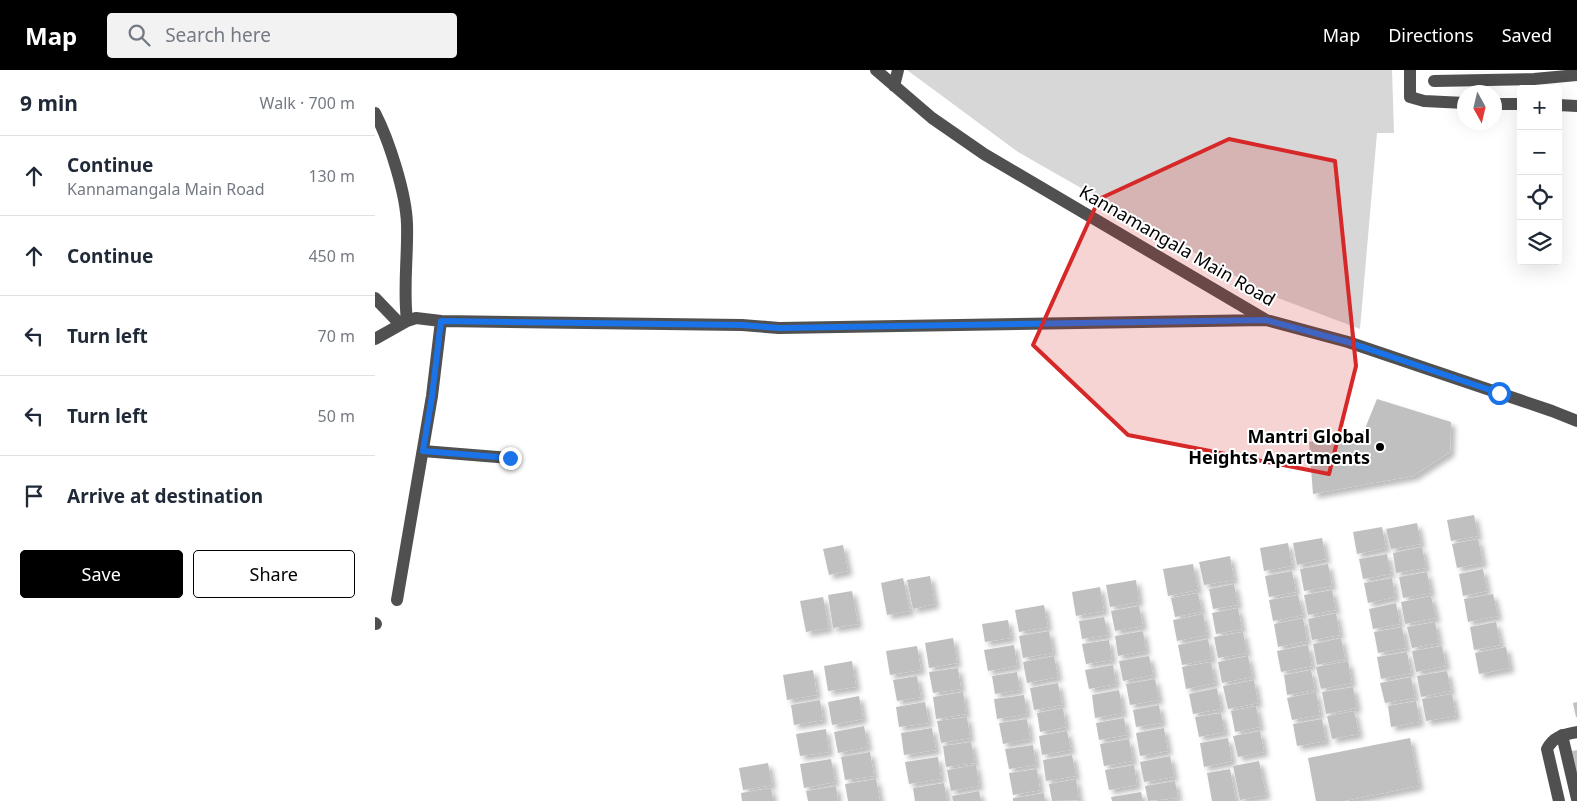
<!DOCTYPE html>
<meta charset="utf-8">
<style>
:root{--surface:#fff;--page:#f2f2f3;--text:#1f2937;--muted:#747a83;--line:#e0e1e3;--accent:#000}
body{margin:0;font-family:"Noto Sans",sans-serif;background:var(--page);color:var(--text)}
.controls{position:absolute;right:15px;top:15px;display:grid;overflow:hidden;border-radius:5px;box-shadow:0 5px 20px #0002}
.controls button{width:45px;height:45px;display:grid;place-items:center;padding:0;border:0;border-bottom:1px solid var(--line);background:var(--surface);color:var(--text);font:25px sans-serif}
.compass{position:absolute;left:1082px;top:15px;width:45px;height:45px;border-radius:50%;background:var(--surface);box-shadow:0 5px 20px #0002;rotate:172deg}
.stop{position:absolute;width:15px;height:15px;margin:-11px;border:4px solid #1a73e8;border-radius:50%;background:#fff}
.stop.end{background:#1a73e8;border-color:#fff;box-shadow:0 1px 5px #0008}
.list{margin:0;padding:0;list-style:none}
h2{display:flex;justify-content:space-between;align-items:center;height:65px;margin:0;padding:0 20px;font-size:21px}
h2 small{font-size:16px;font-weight:400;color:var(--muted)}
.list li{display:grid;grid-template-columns:32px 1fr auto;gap:15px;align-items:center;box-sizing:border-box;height:80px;padding:0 20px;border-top:1px solid var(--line)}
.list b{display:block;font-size:19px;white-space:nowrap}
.list p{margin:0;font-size:16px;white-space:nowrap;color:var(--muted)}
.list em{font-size:16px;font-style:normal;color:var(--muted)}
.actions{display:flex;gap:10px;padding:15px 20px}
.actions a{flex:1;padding:11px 0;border:1px solid var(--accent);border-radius:5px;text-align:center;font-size:18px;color:var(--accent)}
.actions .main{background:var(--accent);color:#fff}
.icon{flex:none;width:28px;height:28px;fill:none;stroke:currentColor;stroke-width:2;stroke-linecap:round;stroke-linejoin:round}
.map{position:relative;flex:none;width:1202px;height:731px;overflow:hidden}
header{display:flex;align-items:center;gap:30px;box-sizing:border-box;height:70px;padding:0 25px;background:var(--accent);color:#fff}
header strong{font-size:24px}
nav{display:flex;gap:28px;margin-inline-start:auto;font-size:18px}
.search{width:350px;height:45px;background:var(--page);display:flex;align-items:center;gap:12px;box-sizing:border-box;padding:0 18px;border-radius:5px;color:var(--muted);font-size:19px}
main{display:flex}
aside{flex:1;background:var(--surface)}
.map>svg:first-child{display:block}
.green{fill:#d7d7d7}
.building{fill:#c0c0c0;filter:url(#shadow)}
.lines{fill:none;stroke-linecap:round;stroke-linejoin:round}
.minor{stroke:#505050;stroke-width:12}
.route{stroke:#1a73e8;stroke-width:6}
.marked{fill:#d62828;fill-opacity:0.2;stroke:#d62828;stroke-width:4;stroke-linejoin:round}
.poi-dot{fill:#000;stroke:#fff;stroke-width:2}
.labels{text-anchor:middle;stroke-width:4;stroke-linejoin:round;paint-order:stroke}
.street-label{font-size:18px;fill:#000;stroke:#fff}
.poi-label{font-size:18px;font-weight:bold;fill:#000;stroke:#fff;text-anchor:end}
</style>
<header>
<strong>Map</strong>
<div class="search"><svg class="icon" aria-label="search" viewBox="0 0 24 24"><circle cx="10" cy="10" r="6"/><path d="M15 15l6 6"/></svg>Search here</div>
<nav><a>Map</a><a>Directions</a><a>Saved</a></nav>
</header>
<main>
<aside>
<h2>9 min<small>Walk · 700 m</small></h2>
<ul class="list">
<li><svg class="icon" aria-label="ahead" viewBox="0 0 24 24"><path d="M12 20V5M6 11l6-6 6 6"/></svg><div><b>Continue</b><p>Kannamangala Main Road</p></div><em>130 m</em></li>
<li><svg class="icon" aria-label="ahead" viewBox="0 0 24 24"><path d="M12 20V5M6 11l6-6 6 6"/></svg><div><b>Continue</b></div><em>450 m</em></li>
<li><svg class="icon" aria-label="left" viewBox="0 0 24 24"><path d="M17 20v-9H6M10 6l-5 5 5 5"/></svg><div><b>Turn left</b></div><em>70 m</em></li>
<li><svg class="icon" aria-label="left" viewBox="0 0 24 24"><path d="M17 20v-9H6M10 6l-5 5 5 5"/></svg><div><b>Turn left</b></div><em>50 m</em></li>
<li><svg class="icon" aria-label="arrive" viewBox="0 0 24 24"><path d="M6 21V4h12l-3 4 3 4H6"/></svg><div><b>Arrive at destination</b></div></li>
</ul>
<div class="actions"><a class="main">Save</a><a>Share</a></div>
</aside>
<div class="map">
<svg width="1202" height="731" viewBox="0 0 1202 731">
<defs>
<filter id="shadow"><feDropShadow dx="4.5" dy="4.5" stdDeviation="2.5" flood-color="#0004"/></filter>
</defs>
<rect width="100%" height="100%" fill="#fff"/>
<path class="green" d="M532,0H1017L1019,63H1002L985,259L890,223L643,82Z"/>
<path class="building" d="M1002,329L1076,352L1075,382L1038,406L938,424L934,372L989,361Z
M1099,445L1103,466L1076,471L1072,450Z
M1042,453L1046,474L1016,479L1011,459Z
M1007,457L1011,478L982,484L978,462Z
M947,468L951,489L922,495L918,473Z
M1103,469L1108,493L1082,498L1077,474Z
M913,473L917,496L889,501L885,478Z
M468,475L473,501L454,505L448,479Z
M1047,477L1051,498L1021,503L1018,483Z
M1012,484L1016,504L988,509L984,489Z
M855,486L859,510L829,515L824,492Z
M818,494L823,520L793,526L788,499Z
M953,494L957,516L929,521L925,499Z
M1108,499L1112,521L1088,526L1084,504Z
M917,501L921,522L894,527L890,506Z
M1052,502L1056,523L1028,528L1024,507Z
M555,506L560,534L538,539L532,510Z
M528,508L535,541L512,545L506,513Z
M1017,508L1020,527L993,533L989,513Z
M761,510L764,532L735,537L731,515Z
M859,514L863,535L838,539L834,519Z
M725,517L729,541L701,546L697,522Z
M957,520L961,540L933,545L929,525Z
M477,521L483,554L458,558L453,525Z
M823,523L827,542L800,547L796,528Z
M1118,524L1123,546L1093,552L1089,529Z
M923,525L928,545L898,551L894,530Z
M1056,526L1061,548L1030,554L1026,532Z
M448,527L454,558L431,562L425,531Z
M1021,533L1025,554L998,559L994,539Z
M669,535L673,557L644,562L640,540Z
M764,536L768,556L740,561L736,541Z
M863,538L867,559L841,564L837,543Z
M961,543L965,565L937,570L933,549Z
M828,544L832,565L802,571L798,550Z
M729,547L733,565L707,569L704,551Z
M928,548L932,571L903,577L899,554Z
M633,550L636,568L610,572L607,554Z
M1060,552L1064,573L1037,578L1032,557Z
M1121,552L1126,575L1099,580L1095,557Z
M1027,557L1031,578L1003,583L999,562Z
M674,561L678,583L648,588L644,566Z
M768,561L771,581L743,586L740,566Z
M868,562L872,583L843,588L839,567Z
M578,568L582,593L554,598L550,573Z
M966,568L970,589L942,595L938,574Z
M833,569L837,589L807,595L803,575Z
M734,570L737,590L711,594L707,574Z
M639,575L642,596L613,601L609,580Z
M933,575L937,596L906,602L902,581Z
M542,576L546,600L515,605L511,581Z
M1067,576L1071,596L1041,602L1037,581Z
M1131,577L1135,598L1104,604L1100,583Z
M1032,582L1036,603L1006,609L1002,587Z
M679,586L683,607L652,613L648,592Z
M774,586L778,605L748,611L744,591Z
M873,586L877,607L847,613L843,592Z
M477,591L481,617L453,621L449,596Z
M973,591L977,613L946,619L941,597Z
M836,592L840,613L811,619L807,597Z
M738,595L741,614L714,619L710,600Z
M583,598L586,619L558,623L554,602Z
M438,600L442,625L412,630L408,605Z
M936,600L940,620L912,625L909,605Z
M1072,601L1076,621L1046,627L1042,606Z
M642,602L645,620L620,624L617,606Z
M542,606L546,627L522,631L518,610Z
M1036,607L1040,628L1010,633L1005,613Z
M780,609L784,630L755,635L751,614Z
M879,610L883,633L853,639L848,616Z
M683,613L687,635L659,640L655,618Z
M978,617L982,638L951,644L947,622Z
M842,618L846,639L818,644L814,624Z
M744,620L748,643L720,648L717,625Z
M588,622L591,644L561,649L558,627Z
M941,622L945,645L917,650L912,628Z
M1077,624L1081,646L1051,651L1047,629Z
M649,625L652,644L622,649L619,629Z
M484,626L488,649L457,655L453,632Z
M445,630L448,650L419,655L416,635Z
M1041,631L1045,652L1016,657L1013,636Z
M550,632L554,653L524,657L521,637Z
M1202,632V647H1201L1198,633Z
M784,635L787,653L761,657L758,640Z
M881,636L885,657L860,662L856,641Z
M688,638L691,657L665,662L662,643Z
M979,641L984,664L957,669L952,646Z
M846,643L850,662L824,667L820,647Z
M592,647L595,668L566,673L562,651Z
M749,648L752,665L724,670L721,653Z
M652,649L655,669L628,674L624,653Z
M947,649L951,671L922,676L918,654Z
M489,656L493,677L463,683L459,662Z
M557,658L561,680L529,685L526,663Z
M789,658L793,681L765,686L761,663Z
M451,659L454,682L425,686L421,664Z
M692,661L696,680L667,685L664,666Z
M885,661L889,682L863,687L858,666Z
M853,668L857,691L829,697L825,673Z
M1035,668L1044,716L969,731H941L933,688Z
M754,669L758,691L729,696L725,674Z
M596,672L600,693L571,697L568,676Z
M658,675L661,695L634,699L630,679Z
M1202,680V701H1201L1197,681Z
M495,682L499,706L470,710L466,687Z
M697,685L701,706L671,711L668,690Z
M795,686L799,707L769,712L765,692Z
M563,687L566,709L534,714L530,692Z
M456,689L460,712L429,718L425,694Z
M884,691L891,725L865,730L858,696Z
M393,693L397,715L368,720L364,698Z
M601,695L604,716L576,721L572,700Z
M759,695L762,715L734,720L730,700Z
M662,699L665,720L638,725L634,703Z
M855,699L861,731H837L832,703Z
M501,709L505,731H473L470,714Z
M701,709L704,730L677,731L674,714Z
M800,711L803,728L773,731L770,716Z
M569,713L572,731H540L538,718Z
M461,716L463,731H433L431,721Z
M396,718L398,731H367L366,723Z
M604,721L606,731H578L577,726Z
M766,722L768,731H737L736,727Z
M669,723L670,731H638V728Z"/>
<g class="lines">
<path class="minor" d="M501,0L557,48L609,84L891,250L973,272L1177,341L1202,351
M1035,0V27L1049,31L1090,33
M1059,11L1159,9L1202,5
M519,16L523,0
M1120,34H1146
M1183,35L1202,36
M0,43C14,70 31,123 32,154C33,186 28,218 32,251
M0,228L25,254
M0,269L32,251L41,248L66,251L367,255L404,258L891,250
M48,381L135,388
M22,530L57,326L66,251
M0,553L1,554
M1187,665L1202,729
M1184,731L1172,679C1179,666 1188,665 1202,662"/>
</g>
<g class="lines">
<path class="route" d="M135,388L48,381L57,326L66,251L367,255L404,258L891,250L973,272L1124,323"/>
</g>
<path class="marked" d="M854,69L960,91L981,296L954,404L753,365L658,275L724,129Z"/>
<circle class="poi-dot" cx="1005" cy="377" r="5"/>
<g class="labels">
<g class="street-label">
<text transform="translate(802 176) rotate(30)" y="6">Kannamangala Main Road</text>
</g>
<g class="poi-label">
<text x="995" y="373">Mantri Global<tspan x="995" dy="21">Heights Apartments</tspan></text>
</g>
</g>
</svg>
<div class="controls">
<button>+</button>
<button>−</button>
<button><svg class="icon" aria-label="locate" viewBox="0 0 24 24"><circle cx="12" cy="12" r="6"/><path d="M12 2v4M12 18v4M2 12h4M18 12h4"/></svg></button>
<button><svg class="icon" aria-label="layers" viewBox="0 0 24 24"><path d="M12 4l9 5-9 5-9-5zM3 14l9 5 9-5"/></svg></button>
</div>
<svg class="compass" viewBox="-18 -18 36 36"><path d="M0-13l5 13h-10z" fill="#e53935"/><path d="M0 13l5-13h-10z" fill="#747a83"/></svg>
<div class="stop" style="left:1124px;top:323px"></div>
<div class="stop end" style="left:135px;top:388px"></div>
</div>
</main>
